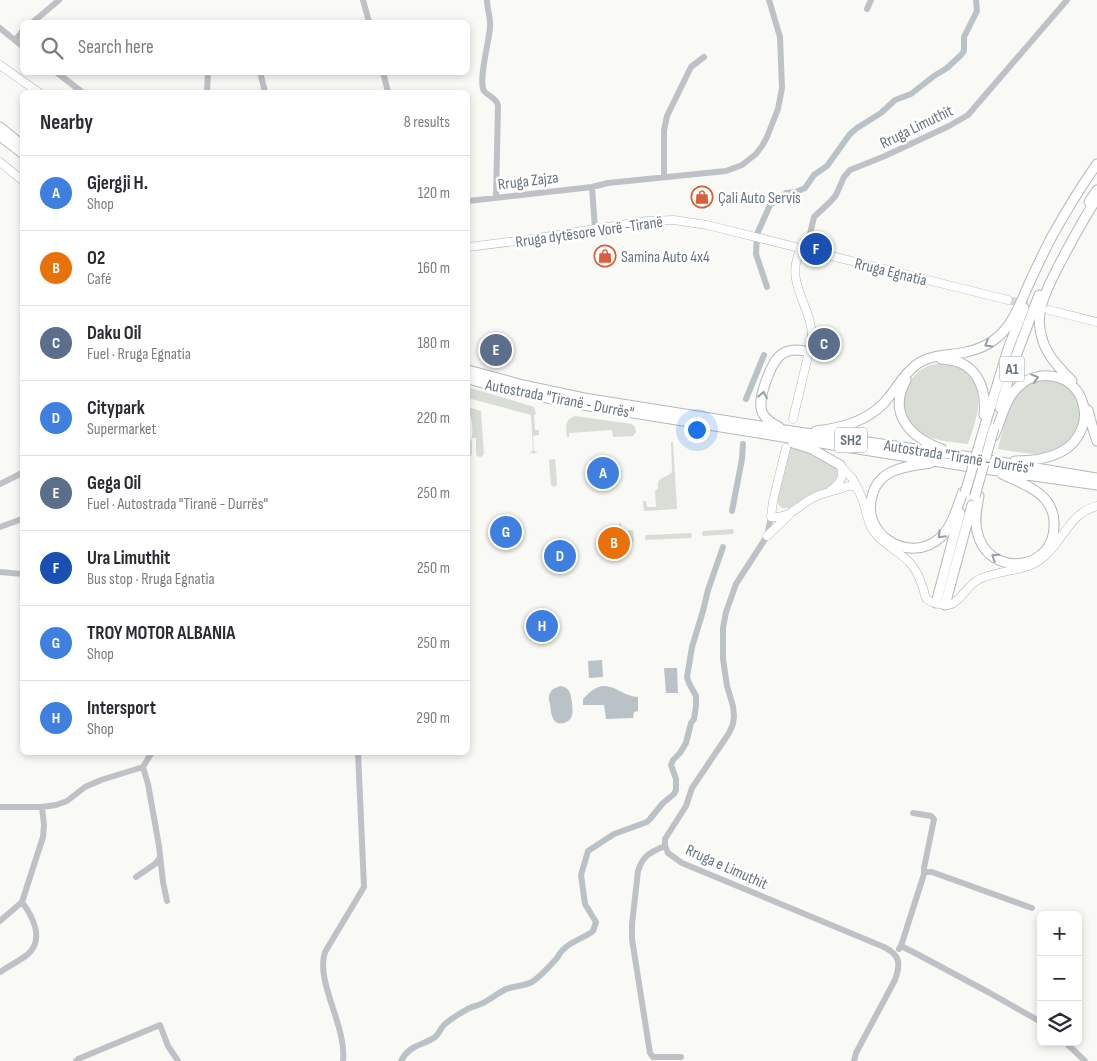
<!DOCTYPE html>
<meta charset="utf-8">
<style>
:root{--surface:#fff;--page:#f2f2f3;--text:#2b2b33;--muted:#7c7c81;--line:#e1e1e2;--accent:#d66039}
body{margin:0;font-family:"Sofia Sans Condensed",sans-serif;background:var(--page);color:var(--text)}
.controls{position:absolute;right:15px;bottom:15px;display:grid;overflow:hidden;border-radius:8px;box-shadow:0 2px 8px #0003}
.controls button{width:45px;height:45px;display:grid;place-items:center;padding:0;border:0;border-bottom:1px solid var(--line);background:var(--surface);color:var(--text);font:25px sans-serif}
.you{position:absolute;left:696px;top:429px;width:18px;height:18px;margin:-12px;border:4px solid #fff;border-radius:50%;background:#1a73e8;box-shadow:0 0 0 8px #1a73e833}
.badge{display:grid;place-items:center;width:32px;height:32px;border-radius:50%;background:var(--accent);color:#fff;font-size:16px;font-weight:700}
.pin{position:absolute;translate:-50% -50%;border:2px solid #fff;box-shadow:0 1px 5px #0006}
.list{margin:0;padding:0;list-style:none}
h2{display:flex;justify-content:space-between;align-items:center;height:65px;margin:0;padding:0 20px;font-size:21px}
h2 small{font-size:16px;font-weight:400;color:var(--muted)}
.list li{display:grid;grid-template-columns:32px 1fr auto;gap:15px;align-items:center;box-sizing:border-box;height:75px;padding:0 20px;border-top:1px solid var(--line)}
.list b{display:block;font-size:19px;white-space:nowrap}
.list p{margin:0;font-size:16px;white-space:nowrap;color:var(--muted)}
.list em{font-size:16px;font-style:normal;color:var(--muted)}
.icon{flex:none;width:28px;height:28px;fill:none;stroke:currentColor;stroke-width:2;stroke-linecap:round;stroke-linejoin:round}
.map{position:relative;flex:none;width:1097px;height:1061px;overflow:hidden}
.search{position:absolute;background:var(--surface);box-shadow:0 2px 8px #0003;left:20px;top:20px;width:450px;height:55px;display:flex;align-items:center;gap:12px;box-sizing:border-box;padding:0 18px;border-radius:8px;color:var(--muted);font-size:19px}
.panel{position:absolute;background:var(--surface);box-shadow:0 2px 8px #0003;left:20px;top:90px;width:450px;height:665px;border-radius:8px}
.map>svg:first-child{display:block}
.green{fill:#d8ddd6}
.water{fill:#b9c3c7}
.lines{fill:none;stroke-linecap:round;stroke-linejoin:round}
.canal{stroke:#b9c3c7;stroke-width:6}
.major-tunnel{stroke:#d4d8d8;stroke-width:8;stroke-dasharray:8 4;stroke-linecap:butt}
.major-casing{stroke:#b2b7bb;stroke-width:9}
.highway-casing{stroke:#b4b8bb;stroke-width:11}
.minor{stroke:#bec2c6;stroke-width:6}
.major{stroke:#fff;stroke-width:8}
.highway{stroke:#fff;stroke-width:9}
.highway-bridge-casing{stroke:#b4b8bb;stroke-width:11;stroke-linecap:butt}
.highway-bridge{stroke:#fff;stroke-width:9}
.oneway{stroke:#949ea5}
.labels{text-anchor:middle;stroke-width:5;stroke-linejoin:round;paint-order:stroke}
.shield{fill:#fff;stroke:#949ea5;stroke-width:1}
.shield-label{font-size:15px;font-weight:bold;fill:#66747f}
.street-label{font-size:16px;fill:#66747f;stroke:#fff}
.poi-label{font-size:16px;fill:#66747f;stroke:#fff;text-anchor:start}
</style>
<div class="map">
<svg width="1097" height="1061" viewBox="0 0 1097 1061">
<rect width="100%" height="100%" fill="#f9f9f6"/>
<path class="green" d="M945,363C956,364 965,369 972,378C985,399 975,423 968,444C952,442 933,441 919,432C895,416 901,379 926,367C932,364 938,364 945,363Z
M1042,379C1048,380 1055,380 1061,383C1093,399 1081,446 1048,453C1034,456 1013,451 998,449C1006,419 1008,388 1042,379Z
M468,387L534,407L536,414L534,415L535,430H539V435L533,436L534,451H538L534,454L529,452L533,451L531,415L468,398Z
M468,407L481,411L484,454L481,457L477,456L476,454V438H472V454L471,456H468C467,449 471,443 472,436C474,425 470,416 468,407Z
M575,416L632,424L635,427L636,432L633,436L613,437L612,430L569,433V437H567C566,428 564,420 575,416Z
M671,442H673L677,509L644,511L643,501H646L647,507H656L655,491L658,488V482C662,476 668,477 672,472Z
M790,446L814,453L839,470V479L828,489L806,497L791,508H782L778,504L777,501Z
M555,459L557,484L556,486L554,487L551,485L549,460Z
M619,523H621L622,531L633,530L634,541L626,548L623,547L625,543C623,537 619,541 615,540L619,535Z
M733,529L734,532L733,534L703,536L702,533L703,531Z
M691,533L692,536L691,538L646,540L645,538L646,535Z"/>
<path class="water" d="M602,660L603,677L589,678L588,661Z
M677,668L678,693H666L664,668Z
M560,686C570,687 571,694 572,703C573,711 574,720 564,723C552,726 551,713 550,704C549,700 548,697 550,693C552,689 555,688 560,686Z
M602,686C618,686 622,696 638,697V711L634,712L633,718L606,719L604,705H583V699C589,693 593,688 602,686Z"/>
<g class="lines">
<path class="canal" d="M767,287L756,254L757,234L770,205L783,197L786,193L796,192L805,188L814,175L827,166L850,134L857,128L881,113L895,100L911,94L934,76L947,68L961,55L964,51V37L977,11L976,0
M746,399L764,355
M732,511L742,459L743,444
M401,1061C409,1045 422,1046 435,1037C439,1034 440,1029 444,1025C450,1019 459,1014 466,1010C471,1006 478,1006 483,1003C491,999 498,993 506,989C515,986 524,986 532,982C541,976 550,966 557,958C559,955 561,951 564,949C571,941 585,938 593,931L596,922L585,904L581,875L588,851L614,834L647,822L650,819L663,803L674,794L676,790V779L671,765L673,760L680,753L686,743L691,723L694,719L696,706V696L689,683L687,677L692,647L703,611L708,590L723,547"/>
<path class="major-tunnel" d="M1008,300L1040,308"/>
<g class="major-casing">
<path id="major" d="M0,65L38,92
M0,162L22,180
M468,247L525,240L646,221L674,220L707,225L1008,300
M1049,310L1097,322
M793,419L812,339C813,306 783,283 801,249
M786,448L773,501L771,517C792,519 799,503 817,496C827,492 838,490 848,486C851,486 852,485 855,487C863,492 866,516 870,525C879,544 898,549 911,564C917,571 920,579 923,588C924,591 925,596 926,598C930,603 942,605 948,605C957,605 967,587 976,581C996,569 1022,573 1040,560C1062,545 1068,513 1097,506
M841,466L852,478L858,489
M831,490C839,484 846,476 840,465
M767,536L789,515"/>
</g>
<g class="highway-casing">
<path id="highway" d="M0,127L22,145
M0,136L22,153
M1089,202L1097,190
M941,359C975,360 987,385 984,415
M468,370L523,385L584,398L798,432L958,455L1097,478
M468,379L512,391L583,405L977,468L1097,485
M906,380C887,414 911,438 942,449
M1072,381C1059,367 1045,355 1041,334C1039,326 1039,316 1041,308C1044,293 1052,279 1059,265C1071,242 1083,220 1097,198
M1000,408L1013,364L1039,295
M1088,410L1093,429L1097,441
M985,425L1008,349L1024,308
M779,427C773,424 765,419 762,412C759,403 762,393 765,384C773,360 781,344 809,352
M816,431C844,428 872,420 889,397C898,386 904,374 916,365C930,354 949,356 966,352C976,350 986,346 994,340C1012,327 1019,306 1028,286C1035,270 1043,254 1051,238C1065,213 1080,188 1097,164
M994,436C1001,420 1005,400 1017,388C1036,368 1070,373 1081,398C1085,407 1086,419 1082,428C1072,456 1041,461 1015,461
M793,443L812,449L840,465
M930,463C917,465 902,466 889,473C882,477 875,485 873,493C858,534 910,566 941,537C953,525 957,507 963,492
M979,496C977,508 974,519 977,531C987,580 1057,571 1054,523C1054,514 1051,506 1045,499C1034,487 1016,481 1002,474
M936,603L960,513
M945,605L972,505"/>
</g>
<path class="minor" d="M363,0L369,22
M487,0C487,9 491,18 490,28C489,41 478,81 484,91C488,96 495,97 498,105L496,198
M867,9L871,0
M33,22L59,0
M0,28L22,46
M15,40L22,32
M56,72L82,92
M260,72L265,92
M383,72L388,92
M207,92L208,72
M664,176V130L667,116L691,67L704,57
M592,187L595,229
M468,201L592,187L608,183L726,171L742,165L756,154L762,146L767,137L778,109L782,88L780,37L769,0
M801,249L810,234L814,217L831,201L836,195L844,177L850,170L885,156L949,126L968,115L1067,0
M0,484L22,473
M771,517L767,536L736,584L726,612L723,628V659L727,686L733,706L734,716L733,724L729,733L723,742L692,788L686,806L665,839V846L668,853L682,863L884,947C900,955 901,963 895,980L856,1053L854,1061
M0,527L22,519
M0,572L22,574
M143,767L148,784L159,846L163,882L167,901
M0,807H42L56,805L67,801L85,787L101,780L143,767L152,752
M913,813L931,816L934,819L924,868V874
M665,846C651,852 643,855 638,871L632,924V939L650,1053L653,1057H681
M136,877L155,864L160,858
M0,921L22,902
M901,946L924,874L926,872H932L1032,908
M899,949L901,946L917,954L988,992L1041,1022
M0,972C9,966 19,961 27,955C45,940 33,917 22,902L43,837L44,825L42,807
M1065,1042L1085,1061
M76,1061L78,1059L160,1025L168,1046L178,1061
M343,1061C347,1026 315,982 325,952L364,887L358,752"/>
<use href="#major" class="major"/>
<use href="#highway" class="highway"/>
<g class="highway-bridge-casing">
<path id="highway-bridge" d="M965,493L985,425
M975,496L994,428"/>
</g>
<use href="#highway-bridge" class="highway-bridge"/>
</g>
<defs><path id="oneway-chevron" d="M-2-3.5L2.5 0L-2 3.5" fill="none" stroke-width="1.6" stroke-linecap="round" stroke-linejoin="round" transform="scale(1.25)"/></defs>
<g class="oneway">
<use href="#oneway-chevron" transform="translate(988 344) rotate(149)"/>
<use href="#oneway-chevron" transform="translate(1035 378) rotate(-17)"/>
<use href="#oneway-chevron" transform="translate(763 395) rotate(-79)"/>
<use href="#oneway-chevron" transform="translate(941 535) rotate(135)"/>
<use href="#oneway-chevron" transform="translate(995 557) rotate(-147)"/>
</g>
<defs>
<g id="shop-ring" transform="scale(1.125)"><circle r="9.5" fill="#fff" stroke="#d66039" stroke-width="1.5"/><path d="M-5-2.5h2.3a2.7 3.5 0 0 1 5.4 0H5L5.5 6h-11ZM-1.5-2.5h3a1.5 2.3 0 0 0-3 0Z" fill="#d66039"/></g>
</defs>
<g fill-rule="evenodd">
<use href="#shop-ring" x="702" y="197"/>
<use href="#shop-ring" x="605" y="256"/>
</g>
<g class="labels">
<g class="shield">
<rect x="999.5" y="356.5" width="25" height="25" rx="4"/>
<rect x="835" y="427.5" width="32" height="25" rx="4"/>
</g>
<g class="shield-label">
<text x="1012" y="374">A1</text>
<text x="851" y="445">SH2</text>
</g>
<g class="street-label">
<text transform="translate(916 126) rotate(-26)" y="6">Rruga Limuthit</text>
<text transform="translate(528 180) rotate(-7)" y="6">Rruga Zajza</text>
<text transform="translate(589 231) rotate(-8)" y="6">Rruga dytësore Vorë -Tiranë</text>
<text transform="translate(891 271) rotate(14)" y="6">Rruga Egnatia</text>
<text transform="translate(560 398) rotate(11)" y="6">Autostrada "Tiranë - Durrës"</text>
<text transform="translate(959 456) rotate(9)" y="6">Autostrada "Tiranë - Durrës"</text>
<text transform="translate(727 866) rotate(24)" y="6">Rruga e Limuthit</text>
</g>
<g class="poi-label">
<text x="718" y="203">Çali Auto Servis</text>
<text x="621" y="262">Samina Auto 4x4</text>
</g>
</g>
</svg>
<div class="controls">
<button>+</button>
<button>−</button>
<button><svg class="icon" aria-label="layers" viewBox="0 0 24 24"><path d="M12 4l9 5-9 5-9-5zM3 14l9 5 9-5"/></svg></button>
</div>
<div class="you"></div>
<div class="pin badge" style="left:603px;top:473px;background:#3f7fe0">A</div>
<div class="pin badge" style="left:614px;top:543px;background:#e8710a">B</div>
<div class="pin badge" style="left:824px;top:344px;background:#5c6f8a">C</div>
<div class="pin badge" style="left:560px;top:556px;background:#3f7fe0">D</div>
<div class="pin badge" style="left:496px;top:350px;background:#5c6f8a">E</div>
<div class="pin badge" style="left:816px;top:249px;background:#1a4fb4">F</div>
<div class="pin badge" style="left:506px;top:532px;background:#3f7fe0">G</div>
<div class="pin badge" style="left:542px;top:626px;background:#3f7fe0">H</div>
<div class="search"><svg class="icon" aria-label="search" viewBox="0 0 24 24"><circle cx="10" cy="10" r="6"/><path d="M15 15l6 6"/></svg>Search here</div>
<section class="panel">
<h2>Nearby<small>8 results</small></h2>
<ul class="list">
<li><span class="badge" style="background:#3f7fe0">A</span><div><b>Gjergji H.</b><p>Shop</p></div><em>120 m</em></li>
<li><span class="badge" style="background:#e8710a">B</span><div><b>O2</b><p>Café</p></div><em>160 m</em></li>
<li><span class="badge" style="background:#5c6f8a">C</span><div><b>Daku Oil</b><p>Fuel · Rruga Egnatia</p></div><em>180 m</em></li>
<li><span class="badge" style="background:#3f7fe0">D</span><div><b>Citypark</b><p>Supermarket</p></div><em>220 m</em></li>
<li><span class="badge" style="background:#5c6f8a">E</span><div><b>Gega Oil</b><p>Fuel · Autostrada &quot;Tiranë - Durrës&quot;</p></div><em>250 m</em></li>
<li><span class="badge" style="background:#1a4fb4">F</span><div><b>Ura Limuthit</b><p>Bus stop · Rruga Egnatia</p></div><em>250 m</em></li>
<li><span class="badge" style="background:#3f7fe0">G</span><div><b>TROY MOTOR ALBANIA</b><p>Shop</p></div><em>250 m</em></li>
<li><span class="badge" style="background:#3f7fe0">H</span><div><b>Intersport</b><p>Shop</p></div><em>290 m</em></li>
</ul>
</section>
</div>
